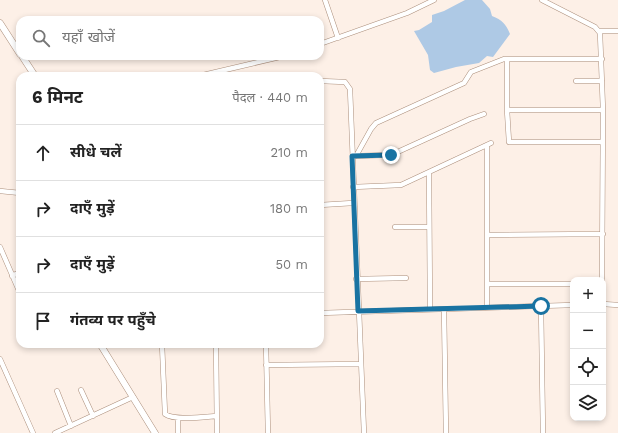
<!DOCTYPE html>
<html lang="hi">
<meta charset="utf-8">
<style>
:root{--surface:#fff;--page:#f6f6f6;--text:#222;--muted:#767676;--line:#e0e0e0}
body{margin:0;font-family:"Work Sans","Noto Sans Devanagari",sans-serif;background:var(--page);color:var(--text)}
.controls{position:absolute;right:12px;bottom:12px;display:grid;overflow:hidden;border-radius:8px;box-shadow:0 2px 6px #0003}
.controls button{width:36px;height:36px;display:grid;place-items:center;padding:0;border:0;border-bottom:1px solid var(--line);background:var(--surface);color:var(--text);font:20px sans-serif}
.stop{position:absolute;width:12px;height:12px;margin:-9px;border:3px solid #1973a2;border-radius:50%;background:#fff}
.stop.end{background:#1973a2;border-color:#fff;box-shadow:0 1px 4px #0008}
.list{margin:0;padding:0;list-style:none}
h2{display:flex;justify-content:space-between;align-items:center;height:52px;margin:0;padding:0 16px;font-size:17px}
h2 small{font-size:13px;font-weight:400;color:var(--muted)}
.list li{display:grid;grid-template-columns:26px 1fr auto;gap:12px;align-items:center;box-sizing:border-box;height:56px;padding:0 16px;border-top:1px solid var(--line)}
.list b{display:block;font-size:15px;white-space:nowrap}
.list em{font-size:13px;font-style:normal;color:var(--muted)}
.icon{flex:none;width:22px;height:22px;fill:none;stroke:currentColor;stroke-width:2;stroke-linecap:round;stroke-linejoin:round}
.map{position:relative;flex:none;width:618px;height:433px;overflow:hidden}
.search{position:absolute;background:var(--surface);box-shadow:0 2px 6px #0003;left:16px;top:16px;width:308px;height:44px;display:flex;align-items:center;gap:10px;box-sizing:border-box;padding:0 14px;border-radius:12px;color:var(--muted);font-size:15px}
.panel{position:absolute;background:var(--surface);box-shadow:0 2px 6px #0003;left:16px;top:72px;width:308px;height:276px;border-radius:12px}
.map>svg:first-child{display:block}
.water{fill:#aec9e5}
.lines{fill:none;stroke-linecap:round;stroke-linejoin:round}
.minor-casing{stroke:#ac8f7c;stroke-width:5.5}
.tertiary-casing{stroke:#ac8f7c;stroke-width:7}
.minor{stroke:#fff;stroke-width:4.5}
.tertiary{stroke:#fff;stroke-width:6}
.route{stroke:#1973a2;stroke-width:5}
</style>
<div class="map">
<svg width="618" height="433" viewBox="0 0 618 433">
<rect width="100%" height="100%" fill="#fdf0e7"/>
<path class="water" d="M465,0H482L490,9L492,16C502,20 506,24 510,34L493,57L487,56L479,63L456,67L434,73L430,70L428,55L414,31L419,30L432,22V15L444,11Z"/>
<g class="lines">
<g class="minor-casing">
<path id="minor" d="M325,0L338,38
M542,0L595,27L600,33L603,110L602,280
M599,31H618
M320,44L407,13L434,0
M602,59H507V110H603
M199,76L284,56
M320,81L345,82L350,89L364,433
M576,81H602
M507,110L509,142H602
M487,145V307
M353,156L391,155L470,119L484,114
M356,156L371,129L376,123L464,83L471,72L504,59H507
M429,172L430,309
M353,187L401,185L491,143
M0,191L20,193
M320,205L353,203
M395,227H428
M487,235L603,234
M0,247L20,293
M12,276L20,272
M356,279L406,278
M487,284H573
M603,304L618,305
M541,306L543,433
M444,309L446,433
M320,313L573,305
M162,344L165,414C174,421 204,417 216,416
M216,344L217,433
M266,344L268,433
M0,359L33,433
M266,365L361,364
M81,390L93,416
M57,391L71,426
M178,418V433
M55,433L133,397"/>
</g>
<g class="tertiary-casing">
<path id="tertiary" d="M0,23L20,54
M22,56L35,76
M100,344L155,433"/>
</g>
<use href="#minor" class="minor"/>
<use href="#tertiary" class="tertiary"/>
</g>
<g class="lines">
<path class="route" d="M391,155L352,156L358,311L541,306"/>
</g>
</svg>
<div class="controls">
<button>+</button>
<button>−</button>
<button><svg class="icon" aria-label="locate" viewBox="0 0 24 24"><circle cx="12" cy="12" r="6"/><path d="M12 2v4M12 18v4M2 12h4M18 12h4"/></svg></button>
<button><svg class="icon" aria-label="layers" viewBox="0 0 24 24"><path d="M12 4l9 5-9 5-9-5zM3 14l9 5 9-5"/></svg></button>
</div>
<div class="stop" style="left:541px;top:306px"></div>
<div class="stop end" style="left:391px;top:155px"></div>
<div class="search"><svg class="icon" aria-label="search" viewBox="0 0 24 24"><circle cx="10" cy="10" r="6"/><path d="M15 15l6 6"/></svg>यहाँ खोजें</div>
<section class="panel">
<h2>6 मिनट<small>पैदल · 440 m</small></h2>
<ul class="list">
<li><svg class="icon" aria-label="ahead" viewBox="0 0 24 24"><path d="M12 20V5M6 11l6-6 6 6"/></svg><div><b>सीधे चलें</b></div><em>210 m</em></li>
<li><svg class="icon" aria-label="right" viewBox="0 0 24 24"><path d="M7 20v-9h11M14 6l5 5-5 5"/></svg><div><b>दाएँ मुड़ें</b></div><em>180 m</em></li>
<li><svg class="icon" aria-label="right" viewBox="0 0 24 24"><path d="M7 20v-9h11M14 6l5 5-5 5"/></svg><div><b>दाएँ मुड़ें</b></div><em>50 m</em></li>
<li><svg class="icon" aria-label="arrive" viewBox="0 0 24 24"><path d="M6 21V4h12l-3 4 3 4H6"/></svg><div><b>गंतव्य पर पहुँचे</b></div></li>
</ul>
</section>
</div>
